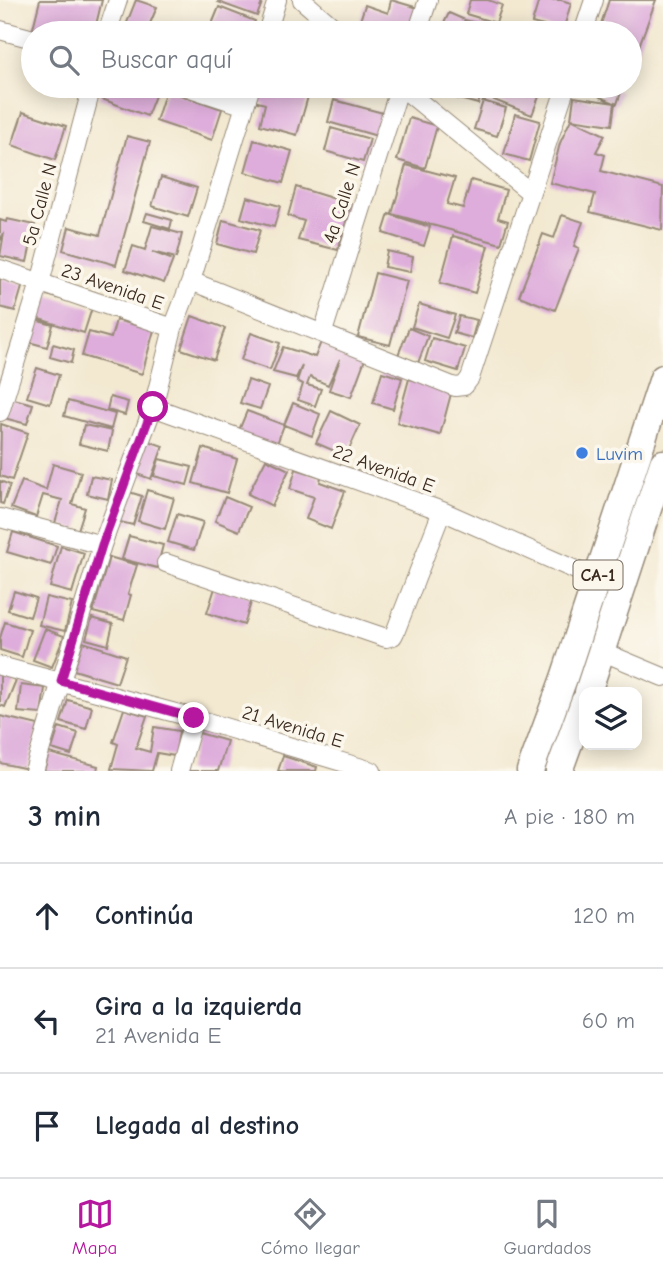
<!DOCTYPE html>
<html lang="es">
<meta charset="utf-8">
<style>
:root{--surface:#fff;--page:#f6f6f7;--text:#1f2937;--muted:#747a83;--line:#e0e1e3;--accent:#b5179e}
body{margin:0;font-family:"Comic Neue",sans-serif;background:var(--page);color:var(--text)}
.controls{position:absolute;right:21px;bottom:21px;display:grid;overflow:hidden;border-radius:14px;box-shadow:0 4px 18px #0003}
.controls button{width:63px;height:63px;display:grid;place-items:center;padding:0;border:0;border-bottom:2px solid var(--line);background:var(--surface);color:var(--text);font:35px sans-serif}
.stop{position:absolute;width:21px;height:21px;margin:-16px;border:5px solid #b5179e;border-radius:50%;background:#fff}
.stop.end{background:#b5179e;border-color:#fff;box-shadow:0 2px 7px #0008}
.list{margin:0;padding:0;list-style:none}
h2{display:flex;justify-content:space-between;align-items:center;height:91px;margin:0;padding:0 28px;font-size:30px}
h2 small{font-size:23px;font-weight:400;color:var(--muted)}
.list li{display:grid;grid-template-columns:46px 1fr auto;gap:21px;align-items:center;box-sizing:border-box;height:105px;padding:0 28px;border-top:2px solid var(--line)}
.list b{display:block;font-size:26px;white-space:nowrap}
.list p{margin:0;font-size:23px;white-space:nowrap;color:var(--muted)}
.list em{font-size:23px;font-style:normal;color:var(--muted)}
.icon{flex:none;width:38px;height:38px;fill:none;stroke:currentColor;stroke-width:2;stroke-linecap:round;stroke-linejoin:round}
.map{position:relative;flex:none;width:663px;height:771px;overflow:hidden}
.search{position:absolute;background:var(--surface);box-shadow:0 4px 18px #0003;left:21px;right:21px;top:21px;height:77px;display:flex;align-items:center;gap:18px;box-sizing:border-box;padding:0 24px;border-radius:38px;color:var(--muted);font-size:26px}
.sheet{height:406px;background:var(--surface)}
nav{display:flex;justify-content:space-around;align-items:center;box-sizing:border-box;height:98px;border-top:2px solid var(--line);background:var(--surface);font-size:19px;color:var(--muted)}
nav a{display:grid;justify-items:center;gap:4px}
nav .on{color:var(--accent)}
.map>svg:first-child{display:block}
.building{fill:#deaddb}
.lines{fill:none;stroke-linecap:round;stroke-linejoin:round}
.minor-casing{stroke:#978a78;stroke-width:20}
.highway-casing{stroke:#978a78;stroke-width:29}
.minor{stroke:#fff;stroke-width:18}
.highway{stroke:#fff;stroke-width:26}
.route{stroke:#b5179e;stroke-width:9}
.shop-dot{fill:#3f7fe0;stroke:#fbf7ec;stroke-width:2.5}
.labels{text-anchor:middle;stroke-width:7;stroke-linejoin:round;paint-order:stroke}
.shield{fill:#fbf7ec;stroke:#75685c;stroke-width:2}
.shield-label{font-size:18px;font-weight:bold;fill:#3b2a1e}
.street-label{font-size:19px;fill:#3b2a1e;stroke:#fbf7ec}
.shop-label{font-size:19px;fill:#366cbe;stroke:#fbf7ec;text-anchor:start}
</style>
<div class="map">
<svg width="663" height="771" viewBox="0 0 663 771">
<rect width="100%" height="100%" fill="#fbf7ec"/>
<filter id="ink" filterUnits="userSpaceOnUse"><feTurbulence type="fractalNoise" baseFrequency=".0143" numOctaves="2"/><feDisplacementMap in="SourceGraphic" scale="14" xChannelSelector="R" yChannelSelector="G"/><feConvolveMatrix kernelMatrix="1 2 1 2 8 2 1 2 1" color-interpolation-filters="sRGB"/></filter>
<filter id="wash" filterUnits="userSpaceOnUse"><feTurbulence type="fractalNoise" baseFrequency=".00686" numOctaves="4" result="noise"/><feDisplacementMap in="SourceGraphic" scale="28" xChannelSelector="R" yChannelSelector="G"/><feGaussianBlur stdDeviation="1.57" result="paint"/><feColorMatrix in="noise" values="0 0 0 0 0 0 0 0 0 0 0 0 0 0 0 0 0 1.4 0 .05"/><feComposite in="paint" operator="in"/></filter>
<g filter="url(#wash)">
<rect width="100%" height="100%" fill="#f3e9d1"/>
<g id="blocks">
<path class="building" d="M40,0H102L94,33L32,32Z
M136,0L157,7L146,33H123Z
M219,0H263L257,16L218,2Z
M391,0L418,8L411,33H356L365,5L388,13Z
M470,0H488L502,5L496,23L466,14Z
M539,0H561L571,3L563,31L532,23Z
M609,0H656L636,54L630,52V33H598Z
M219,7L255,21L250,33H220L210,29Z
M449,13L465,20L459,33H439Z
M465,20L493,28L492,33H461Z
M104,86H151L158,88L147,116L99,98Z
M204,86H241L238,96Z
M259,86H311L297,135L260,125L265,104L254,101Z
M443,86H485L478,104L441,94Z
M499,86H543L532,115L494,100Z
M605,86L621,92L617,104L600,97Z
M166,90L222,109L212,140L156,121Z
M574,97L615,103L612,125L571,119Z
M334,100L383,113L377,136L328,122Z
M483,101L506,108L497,136L474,129Z
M23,112L66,126L55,160L12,145Z
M515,114L540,121L529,161L504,154Z
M409,118L437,126L425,168L397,160Z
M571,119L605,135L596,152L605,155L601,171L663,187L662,230L590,212L595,194L550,183L560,143Z
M331,128L370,139L363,162L325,151Z
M127,136L150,142L116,265L63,250L69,227L100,235Z
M254,140L292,151L283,183L245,172Z
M406,165L455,178L447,204L463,208L471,180L506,190L498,218L508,221L501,244L392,214Z
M161,177L197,188L188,217L152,206Z
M296,187L351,204L338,250L298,240L304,221L288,216Z
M247,197L280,206L274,227L241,218Z
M147,213L172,220L170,229L144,221Z
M389,214L430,227L424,246L383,233Z
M562,215L583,222L574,246L579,248L555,310L519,296L543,234L554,238Z
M7,219L35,225L27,262L0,256L4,233L0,241V220L6,222Z
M223,220L260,230L253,254L217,244Z
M152,226L182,234L176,258L152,252L173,260L164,283L125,270L133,246L145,250Z
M453,236L488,246L475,293L440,283Z
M387,251L413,257L410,272L384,267Z
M375,273L407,281L390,345L358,337Z
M0,278L23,284L15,311L0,307Z
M40,293L92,308L84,333L33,317Z
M419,304L455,315L447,338L412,327Z
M192,316L225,328L214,360L181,349Z
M459,316L477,320L472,338L454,333Z
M31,319L53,325L47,347L25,341Z
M116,320L154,330L142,374L82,356L89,332L111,338Z
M409,328L428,336L418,363L398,355Z
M251,333L280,343L270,370L241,360Z
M432,338L465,348L458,371L425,361Z
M321,342L365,359L351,397L329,390L340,359L328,385L310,377L307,385L321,389L315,406L298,400L303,384L297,381L302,366L296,378L273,372L283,347L315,357Z
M53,344L74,350L71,363L50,357Z
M37,368L59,375L50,404L27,397Z
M382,372L402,378L393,409L373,403Z
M409,379L452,390L440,435L397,423Z
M248,380L268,387L260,409L240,403Z
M110,397L128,402L125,415L107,410Z
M10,398L33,404L27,424L4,418Z
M68,401L115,414L111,429L64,416Z
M293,403L320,414L312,436L284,425Z
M247,411L284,425L275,449L237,435Z
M331,411L360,425L346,456L316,443Z
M1,424L28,433L12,480L0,476Z
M84,425L112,431L108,451L79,444Z
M146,440L163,446L151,479L134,473Z
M203,448L237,459L227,493L193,483Z
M159,459L192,467L187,485L154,476Z
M266,459L289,470L272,506L248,494Z
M53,464L81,472L72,504L85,508L78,530L55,523L62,500L43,495L36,517L11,508L22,481L46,490Z
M296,469L321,477L320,482L345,491L331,529L306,519L314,497L290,489Z
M91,476L112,480L108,499L87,494Z
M0,481L10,485L3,504L0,503Z
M147,490L174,498L165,529L138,521Z
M129,492L142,496L133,525L120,522Z
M225,497L249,507L239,531L215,521Z
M177,514L203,522L194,550L168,542Z
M13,532L57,546L51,565L7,552Z
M129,536L163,545L157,568L122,559Z
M61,546L84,553L72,593L50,587Z
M109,557L137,565L128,594L131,595L124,620L93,612Z
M216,585L253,596L244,625L207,613Z
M14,591L36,598L30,617L8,610Z
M46,597L72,603L65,631L39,625Z
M92,618L113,624L108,645L86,639Z
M5,622L30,630L22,657L0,650V638Z
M45,629L64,636L52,667L33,660Z
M83,642L126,656L117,683L74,670Z
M0,674L16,680L5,707L0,705Z
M21,685L45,688L41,714L18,712Z
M68,700L92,707L86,729L61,722Z
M124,709L147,716L136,748L150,752L154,727L179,731L175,756L157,753L152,771L111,769L118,744L113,742Z
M0,716L38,725L28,769L0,763Z
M59,727L78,733L71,755L52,749Z
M199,733L227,741L218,771H187Z
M49,753L98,766L97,771H44Z
M283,756L317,767L316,771H278Z"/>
</g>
</g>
<g filter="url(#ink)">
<use href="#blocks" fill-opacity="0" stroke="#978a78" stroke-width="2"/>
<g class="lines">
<g class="minor-casing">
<path id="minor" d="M302,0L340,33
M0,30L33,39
M107,33L118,0
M267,33L277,0
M417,33L428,0
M583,33L594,0
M184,86L245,106
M400,86L531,193
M0,269L173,328
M191,281L455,387L464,386L470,378L566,86
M323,332L400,86
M153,407L442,511L596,579
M0,412L40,283L92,86
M0,518L102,545
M166,563L386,638L393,636L396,630L442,511
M601,651L663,677
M0,666L194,718L372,771
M34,771L102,545L153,407L173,328L191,281L251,86
M179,771L194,718"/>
</g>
<g class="highway-casing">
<path id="highway" d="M588,692L663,463
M530,771L564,678L663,378
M559,771L584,702"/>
</g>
<use href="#minor" class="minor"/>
<use href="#highway" class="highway"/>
</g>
</g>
<g class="lines" filter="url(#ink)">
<path class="route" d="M153,407L102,545L61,681L194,718"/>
</g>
<circle class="shop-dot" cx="582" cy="453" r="7"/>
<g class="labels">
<rect class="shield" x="573.5" y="560.5" width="49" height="29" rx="5"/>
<g class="shield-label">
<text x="598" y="581">CA-1</text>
</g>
<g class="street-label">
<text transform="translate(341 203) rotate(-72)" y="7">4a Calle N</text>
<text transform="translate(39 204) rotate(-75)" y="7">5a Calle N</text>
<text transform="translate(113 286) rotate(19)" y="7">23 Avenida E</text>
<text transform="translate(384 468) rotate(20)" y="7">22 Avenida E</text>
<text transform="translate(293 726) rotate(17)" y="7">21 Avenida E</text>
</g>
<g class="shop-label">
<text x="596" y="460">Luvim</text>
</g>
</g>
</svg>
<div class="controls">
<button><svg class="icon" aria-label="layers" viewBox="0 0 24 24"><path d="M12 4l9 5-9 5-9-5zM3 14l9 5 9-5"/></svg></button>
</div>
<div class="stop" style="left:153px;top:407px"></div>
<div class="stop end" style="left:194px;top:718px"></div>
<div class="search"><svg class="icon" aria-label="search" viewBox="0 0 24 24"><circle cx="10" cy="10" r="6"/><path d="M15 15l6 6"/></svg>Buscar aquí</div>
</div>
<section class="sheet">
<h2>3 min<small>A pie · 180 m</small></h2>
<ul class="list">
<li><svg class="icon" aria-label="ahead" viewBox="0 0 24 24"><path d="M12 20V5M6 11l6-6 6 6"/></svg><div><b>Continúa</b></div><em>120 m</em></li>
<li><svg class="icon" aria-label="left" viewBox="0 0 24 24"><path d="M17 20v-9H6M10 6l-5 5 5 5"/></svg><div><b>Gira a la izquierda</b><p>21 Avenida E</p></div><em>60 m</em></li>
<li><svg class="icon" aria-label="arrive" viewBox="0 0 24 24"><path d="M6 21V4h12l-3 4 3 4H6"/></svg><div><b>Llegada al destino</b></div></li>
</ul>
</section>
<nav>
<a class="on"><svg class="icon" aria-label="map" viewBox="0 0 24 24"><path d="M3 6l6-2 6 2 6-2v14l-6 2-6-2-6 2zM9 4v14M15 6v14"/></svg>Mapa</a>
<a><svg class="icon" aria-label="directions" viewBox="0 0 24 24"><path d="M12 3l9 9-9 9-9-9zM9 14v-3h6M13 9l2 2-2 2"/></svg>Cómo llegar</a>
<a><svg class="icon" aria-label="saved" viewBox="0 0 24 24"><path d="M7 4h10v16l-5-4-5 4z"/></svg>Guardados</a>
</nav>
